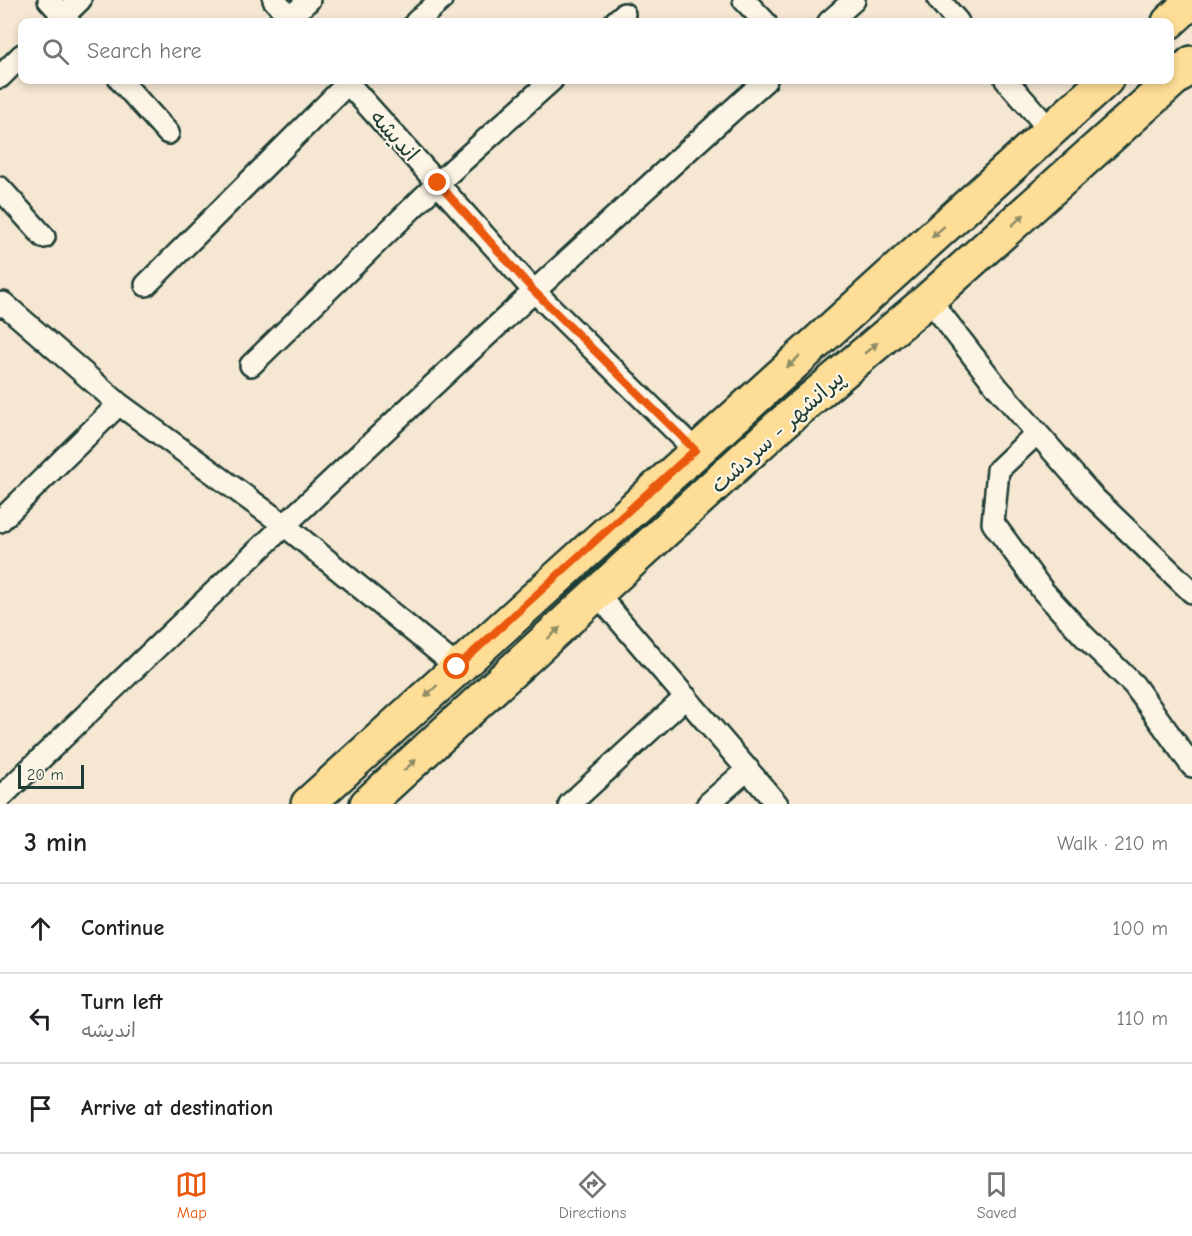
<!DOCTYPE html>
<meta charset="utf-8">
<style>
:root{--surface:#fff;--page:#f6f6f6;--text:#202124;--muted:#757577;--line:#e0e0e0;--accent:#ea580c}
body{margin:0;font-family:"Comic Neue","Playpen Sans Arabic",sans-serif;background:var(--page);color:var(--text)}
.scale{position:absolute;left:18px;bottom:15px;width:66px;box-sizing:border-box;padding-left:6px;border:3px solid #1f3d34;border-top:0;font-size:16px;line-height:21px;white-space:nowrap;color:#1f3d34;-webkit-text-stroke:4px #fcf5e5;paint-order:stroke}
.stop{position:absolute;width:18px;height:18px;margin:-14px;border:4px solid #ea580c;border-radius:50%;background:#fff}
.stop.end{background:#ea580c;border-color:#fff;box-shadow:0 2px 6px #0008}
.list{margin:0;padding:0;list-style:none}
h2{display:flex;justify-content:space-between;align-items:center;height:78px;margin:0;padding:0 24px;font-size:26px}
h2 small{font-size:20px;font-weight:400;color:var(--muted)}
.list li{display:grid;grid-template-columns:39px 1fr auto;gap:18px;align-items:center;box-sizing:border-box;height:90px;padding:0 24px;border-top:2px solid var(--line)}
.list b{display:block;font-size:22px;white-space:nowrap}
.list p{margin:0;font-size:20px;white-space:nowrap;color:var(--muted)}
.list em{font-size:20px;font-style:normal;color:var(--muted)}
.icon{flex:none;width:33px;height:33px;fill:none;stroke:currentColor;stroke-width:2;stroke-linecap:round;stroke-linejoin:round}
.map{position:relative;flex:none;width:1192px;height:804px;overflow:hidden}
.search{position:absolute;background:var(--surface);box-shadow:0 3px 9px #0003;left:18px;right:18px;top:18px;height:66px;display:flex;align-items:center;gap:15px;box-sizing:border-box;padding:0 21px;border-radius:12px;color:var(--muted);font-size:22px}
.sheet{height:348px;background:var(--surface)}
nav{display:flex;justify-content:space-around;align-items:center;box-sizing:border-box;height:84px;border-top:2px solid var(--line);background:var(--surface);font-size:16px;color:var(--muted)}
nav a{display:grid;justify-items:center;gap:3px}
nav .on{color:var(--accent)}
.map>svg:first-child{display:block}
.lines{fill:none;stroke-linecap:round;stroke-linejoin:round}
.minor-casing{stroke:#1f3d34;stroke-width:26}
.primary-casing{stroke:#1f3d34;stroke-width:38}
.minor{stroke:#fcf5e5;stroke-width:21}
.primary{stroke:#fedd96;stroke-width:33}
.oneway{fill:#8e8d65}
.route{stroke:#ea580c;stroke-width:8}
.labels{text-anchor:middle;stroke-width:4.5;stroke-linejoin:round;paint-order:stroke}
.street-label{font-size:22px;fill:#1f3d34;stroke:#fcf5e5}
</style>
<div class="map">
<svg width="1192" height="804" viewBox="0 0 1192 804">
<rect width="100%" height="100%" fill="#f5e7d2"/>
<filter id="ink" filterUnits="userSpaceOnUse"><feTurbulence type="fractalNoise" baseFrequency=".0167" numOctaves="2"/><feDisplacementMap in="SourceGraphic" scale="12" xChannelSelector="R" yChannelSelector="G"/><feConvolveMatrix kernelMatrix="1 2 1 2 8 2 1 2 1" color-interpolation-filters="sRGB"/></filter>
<g filter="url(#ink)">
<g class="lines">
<g class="minor-casing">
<path id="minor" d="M49,0L69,22
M274,0L294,22
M744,0L765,22
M939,0L958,22
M290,18L309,0
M57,22L80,0
M416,22L441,0
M615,22L624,14
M829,22L854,0
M0,77L22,55
M120,80L168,133
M345,80L533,290L695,450
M1006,80L1050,130
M0,188L44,237
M146,285L351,80
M929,299L997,387L1093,497L1192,592
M0,306L3,303L119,404
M251,365L438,183L552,80
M1037,433L998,470L993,523L1043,591L1084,636L1134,685L1192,766
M0,521L119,404L283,524L457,667
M597,594L777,804
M0,798C252,554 505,314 766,80
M570,804L686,697
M708,804L748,769"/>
</g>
<g class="primary-casing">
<path id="primary" d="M1169,22L1192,1
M308,804L1106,80
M367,804L779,426L929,299L1192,63"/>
</g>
<use href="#minor" class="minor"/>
<use href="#primary" class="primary"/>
</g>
<defs><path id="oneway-solid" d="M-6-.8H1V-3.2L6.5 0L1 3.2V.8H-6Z" transform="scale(1.5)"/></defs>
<g class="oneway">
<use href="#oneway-solid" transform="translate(1018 220) rotate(-42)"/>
<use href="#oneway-solid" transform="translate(938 232) rotate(138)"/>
<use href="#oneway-solid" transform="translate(871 348) rotate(-40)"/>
<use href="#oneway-solid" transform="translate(793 362) rotate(138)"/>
<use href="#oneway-solid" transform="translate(554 633) rotate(-42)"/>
<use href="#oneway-solid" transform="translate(431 691) rotate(137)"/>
<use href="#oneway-solid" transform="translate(410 765) rotate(-42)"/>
</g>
</g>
<g class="lines" filter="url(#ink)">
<path class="route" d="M438,183L533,290L695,450L457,667"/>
</g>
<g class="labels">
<g class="street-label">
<text transform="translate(395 135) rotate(48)" y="8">اندیشه</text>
<text transform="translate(777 431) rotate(-42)" y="8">پیرانشهر - سردشت</text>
</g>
</g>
</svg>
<div class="scale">20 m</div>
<div class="stop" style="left:457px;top:667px"></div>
<div class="stop end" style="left:438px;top:183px"></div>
<div class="search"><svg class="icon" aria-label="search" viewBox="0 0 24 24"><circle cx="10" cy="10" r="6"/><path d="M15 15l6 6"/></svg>Search here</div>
</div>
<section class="sheet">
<h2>3 min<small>Walk · 210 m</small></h2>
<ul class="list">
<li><svg class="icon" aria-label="ahead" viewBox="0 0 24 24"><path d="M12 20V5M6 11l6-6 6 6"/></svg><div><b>Continue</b></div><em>100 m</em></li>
<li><svg class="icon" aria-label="left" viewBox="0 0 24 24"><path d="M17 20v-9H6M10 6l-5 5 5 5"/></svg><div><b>Turn left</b><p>اندیشه</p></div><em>110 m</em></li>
<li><svg class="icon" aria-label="arrive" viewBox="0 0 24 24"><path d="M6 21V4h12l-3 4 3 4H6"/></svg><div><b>Arrive at destination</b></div></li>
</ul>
</section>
<nav>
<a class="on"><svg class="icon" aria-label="map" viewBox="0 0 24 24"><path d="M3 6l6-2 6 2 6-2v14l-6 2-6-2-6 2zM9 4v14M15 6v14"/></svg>Map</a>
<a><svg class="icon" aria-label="directions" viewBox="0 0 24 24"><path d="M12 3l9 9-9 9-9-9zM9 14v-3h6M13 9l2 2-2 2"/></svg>Directions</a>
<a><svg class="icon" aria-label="saved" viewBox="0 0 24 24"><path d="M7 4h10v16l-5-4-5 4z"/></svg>Saved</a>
</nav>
